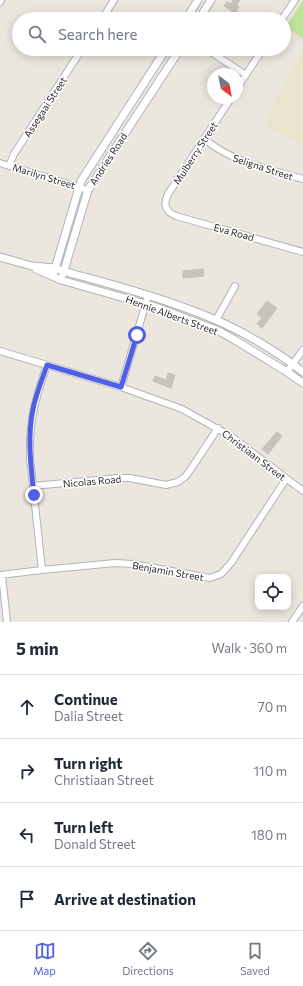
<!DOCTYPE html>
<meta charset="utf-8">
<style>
:root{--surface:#fff;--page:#f2f2f3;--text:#1f2937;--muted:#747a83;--line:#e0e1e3;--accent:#4f5fe6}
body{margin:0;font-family:Commissioner,sans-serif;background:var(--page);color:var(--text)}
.controls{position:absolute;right:12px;bottom:12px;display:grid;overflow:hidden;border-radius:8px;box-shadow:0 2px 10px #0003}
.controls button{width:36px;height:36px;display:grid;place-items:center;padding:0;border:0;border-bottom:1px solid var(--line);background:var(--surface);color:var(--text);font:20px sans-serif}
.compass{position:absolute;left:207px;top:68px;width:36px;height:36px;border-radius:50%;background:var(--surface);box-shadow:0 2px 10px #0003;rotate:148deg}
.stop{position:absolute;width:12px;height:12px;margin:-9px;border:3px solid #4f5fe6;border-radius:50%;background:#fff}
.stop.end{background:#4f5fe6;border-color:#fff;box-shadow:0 1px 4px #0008}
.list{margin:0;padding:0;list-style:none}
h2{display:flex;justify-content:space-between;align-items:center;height:52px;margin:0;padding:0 16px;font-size:17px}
h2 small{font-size:13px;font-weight:400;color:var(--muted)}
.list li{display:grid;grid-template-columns:26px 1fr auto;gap:12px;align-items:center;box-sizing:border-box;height:64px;padding:0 16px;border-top:1px solid var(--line)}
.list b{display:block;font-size:15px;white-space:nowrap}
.list p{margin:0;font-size:13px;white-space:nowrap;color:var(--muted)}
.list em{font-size:13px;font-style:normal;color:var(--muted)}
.icon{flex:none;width:22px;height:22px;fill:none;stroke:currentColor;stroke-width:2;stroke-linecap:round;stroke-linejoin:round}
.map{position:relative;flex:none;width:303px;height:622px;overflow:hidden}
.search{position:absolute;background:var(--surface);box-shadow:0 2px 10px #0003;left:12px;right:12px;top:12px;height:44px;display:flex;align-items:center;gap:10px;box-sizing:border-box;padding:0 14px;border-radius:22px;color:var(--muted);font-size:15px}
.sheet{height:308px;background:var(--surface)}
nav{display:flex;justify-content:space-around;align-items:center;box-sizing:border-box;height:56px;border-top:1px solid var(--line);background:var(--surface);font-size:11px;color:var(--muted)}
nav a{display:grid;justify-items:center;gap:2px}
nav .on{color:var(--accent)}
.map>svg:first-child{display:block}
.education{fill:#eae4cf}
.pitch{fill:#bfe29d}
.building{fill:#c6c3bd;stroke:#c6c2b8}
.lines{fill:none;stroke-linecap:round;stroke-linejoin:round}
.minor-casing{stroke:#b1b3bc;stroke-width:8}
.tertiary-casing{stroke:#b1b3bc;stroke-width:9}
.minor{stroke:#fff;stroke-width:6}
.tertiary{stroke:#fff;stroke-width:7}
.route{stroke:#4f5fe6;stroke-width:5}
.labels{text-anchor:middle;stroke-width:3;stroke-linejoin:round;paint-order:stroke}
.street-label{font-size:10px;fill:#2a2a2a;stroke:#fff}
</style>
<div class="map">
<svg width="303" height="622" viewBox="0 0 303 622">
<rect width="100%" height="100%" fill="#ebe6de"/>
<path class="education" d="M303,0V43L284,27Z
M303,49V146L264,124L277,96L293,70Z"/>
<path class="pitch" d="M303,0V38L286,27Z"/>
<path class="building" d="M233,0H240L237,5L239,7L235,13L224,6L227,2L231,4Z
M203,269L204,276L183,278V271Z
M267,301L277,308L262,328L257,324L262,318L257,314Z
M168,373L175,375L171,388L153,381L155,376L166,380Z
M277,432L282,436L268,454L262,449Z"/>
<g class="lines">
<g class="minor-casing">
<path id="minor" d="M0,2L1,0
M102,19L114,0
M282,19L295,0
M206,49L246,75
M237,88L263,49
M231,98L168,194C163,205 165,211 176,216L303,252
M204,139C236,164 266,168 303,179
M0,163L88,190
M9,166L14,154L82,49
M216,320L235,286
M0,351L121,387L182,409L232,437L303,491
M287,372L303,350
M121,387L148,296
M33,486L119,478H130L166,485L178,482L185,477L191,469L218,428
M42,570L30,458C29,421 35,399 47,365
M0,575L42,570L115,563L133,564L210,578L221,574L231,563L286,479
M2,575L7,622
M292,622L303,606"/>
</g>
<g class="tertiary-casing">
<path id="tertiary" d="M186,19L198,0
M199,19L211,0
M0,257L32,266L54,268L63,271C113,285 164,298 211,318C241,330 278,352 303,372
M36,269L61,280L156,307L219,331L235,340L287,372L303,383
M54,272L81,181L166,49
M63,274L88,190L180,49"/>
</g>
<use href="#minor" class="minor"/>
<use href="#tertiary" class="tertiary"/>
</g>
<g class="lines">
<path class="route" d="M34,495C31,467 27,438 33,409C36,394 42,380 47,365L121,387L137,335"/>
</g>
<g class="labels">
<g class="street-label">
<text transform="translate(45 107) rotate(-57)" y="4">Assegaai Street</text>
<text transform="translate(195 153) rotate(-57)" y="4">Mulberry Street</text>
<text transform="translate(108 159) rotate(-57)" y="4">Andries Road</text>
<text transform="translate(263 167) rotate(18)" y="4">Seligna Street</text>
<text transform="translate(44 176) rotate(17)" y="4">Marilyn Street</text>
<text transform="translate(234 232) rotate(15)" y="4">Eva Road</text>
<text transform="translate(172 315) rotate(20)" y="4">Hennie Alberts Street</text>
<text transform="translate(254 455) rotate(37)" y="4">Christiaan Street</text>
<text transform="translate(92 481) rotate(-5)" y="4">Nicolas Road</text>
<text transform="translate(168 571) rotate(10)" y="4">Benjamin Street</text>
</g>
</g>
</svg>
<div class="controls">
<button><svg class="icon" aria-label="locate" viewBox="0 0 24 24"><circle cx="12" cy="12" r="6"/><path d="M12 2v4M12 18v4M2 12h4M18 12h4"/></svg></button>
</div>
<svg class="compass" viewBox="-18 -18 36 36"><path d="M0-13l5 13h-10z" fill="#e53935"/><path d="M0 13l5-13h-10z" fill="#747a83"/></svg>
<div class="stop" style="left:137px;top:335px"></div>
<div class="stop end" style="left:34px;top:495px"></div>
<div class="search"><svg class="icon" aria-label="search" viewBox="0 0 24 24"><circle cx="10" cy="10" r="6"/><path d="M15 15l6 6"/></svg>Search here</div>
</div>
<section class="sheet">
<h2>5 min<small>Walk · 360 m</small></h2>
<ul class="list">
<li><svg class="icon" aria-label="ahead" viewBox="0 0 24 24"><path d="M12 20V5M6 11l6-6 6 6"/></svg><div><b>Continue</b><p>Dalia Street</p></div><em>70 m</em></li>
<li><svg class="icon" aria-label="right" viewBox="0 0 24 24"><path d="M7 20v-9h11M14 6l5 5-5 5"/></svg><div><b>Turn right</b><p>Christiaan Street</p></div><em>110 m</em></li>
<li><svg class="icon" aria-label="left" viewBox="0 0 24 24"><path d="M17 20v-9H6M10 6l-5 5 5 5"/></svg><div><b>Turn left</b><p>Donald Street</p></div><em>180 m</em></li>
<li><svg class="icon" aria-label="arrive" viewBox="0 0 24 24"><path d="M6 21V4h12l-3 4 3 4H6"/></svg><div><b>Arrive at destination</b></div></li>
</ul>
</section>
<nav>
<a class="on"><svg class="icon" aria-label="map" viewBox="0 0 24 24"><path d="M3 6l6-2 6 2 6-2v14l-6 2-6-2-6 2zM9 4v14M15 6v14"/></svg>Map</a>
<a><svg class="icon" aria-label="directions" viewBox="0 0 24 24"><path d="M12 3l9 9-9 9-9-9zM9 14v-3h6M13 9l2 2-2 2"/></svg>Directions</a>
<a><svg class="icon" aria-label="saved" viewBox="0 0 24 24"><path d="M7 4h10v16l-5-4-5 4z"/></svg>Saved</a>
</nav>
